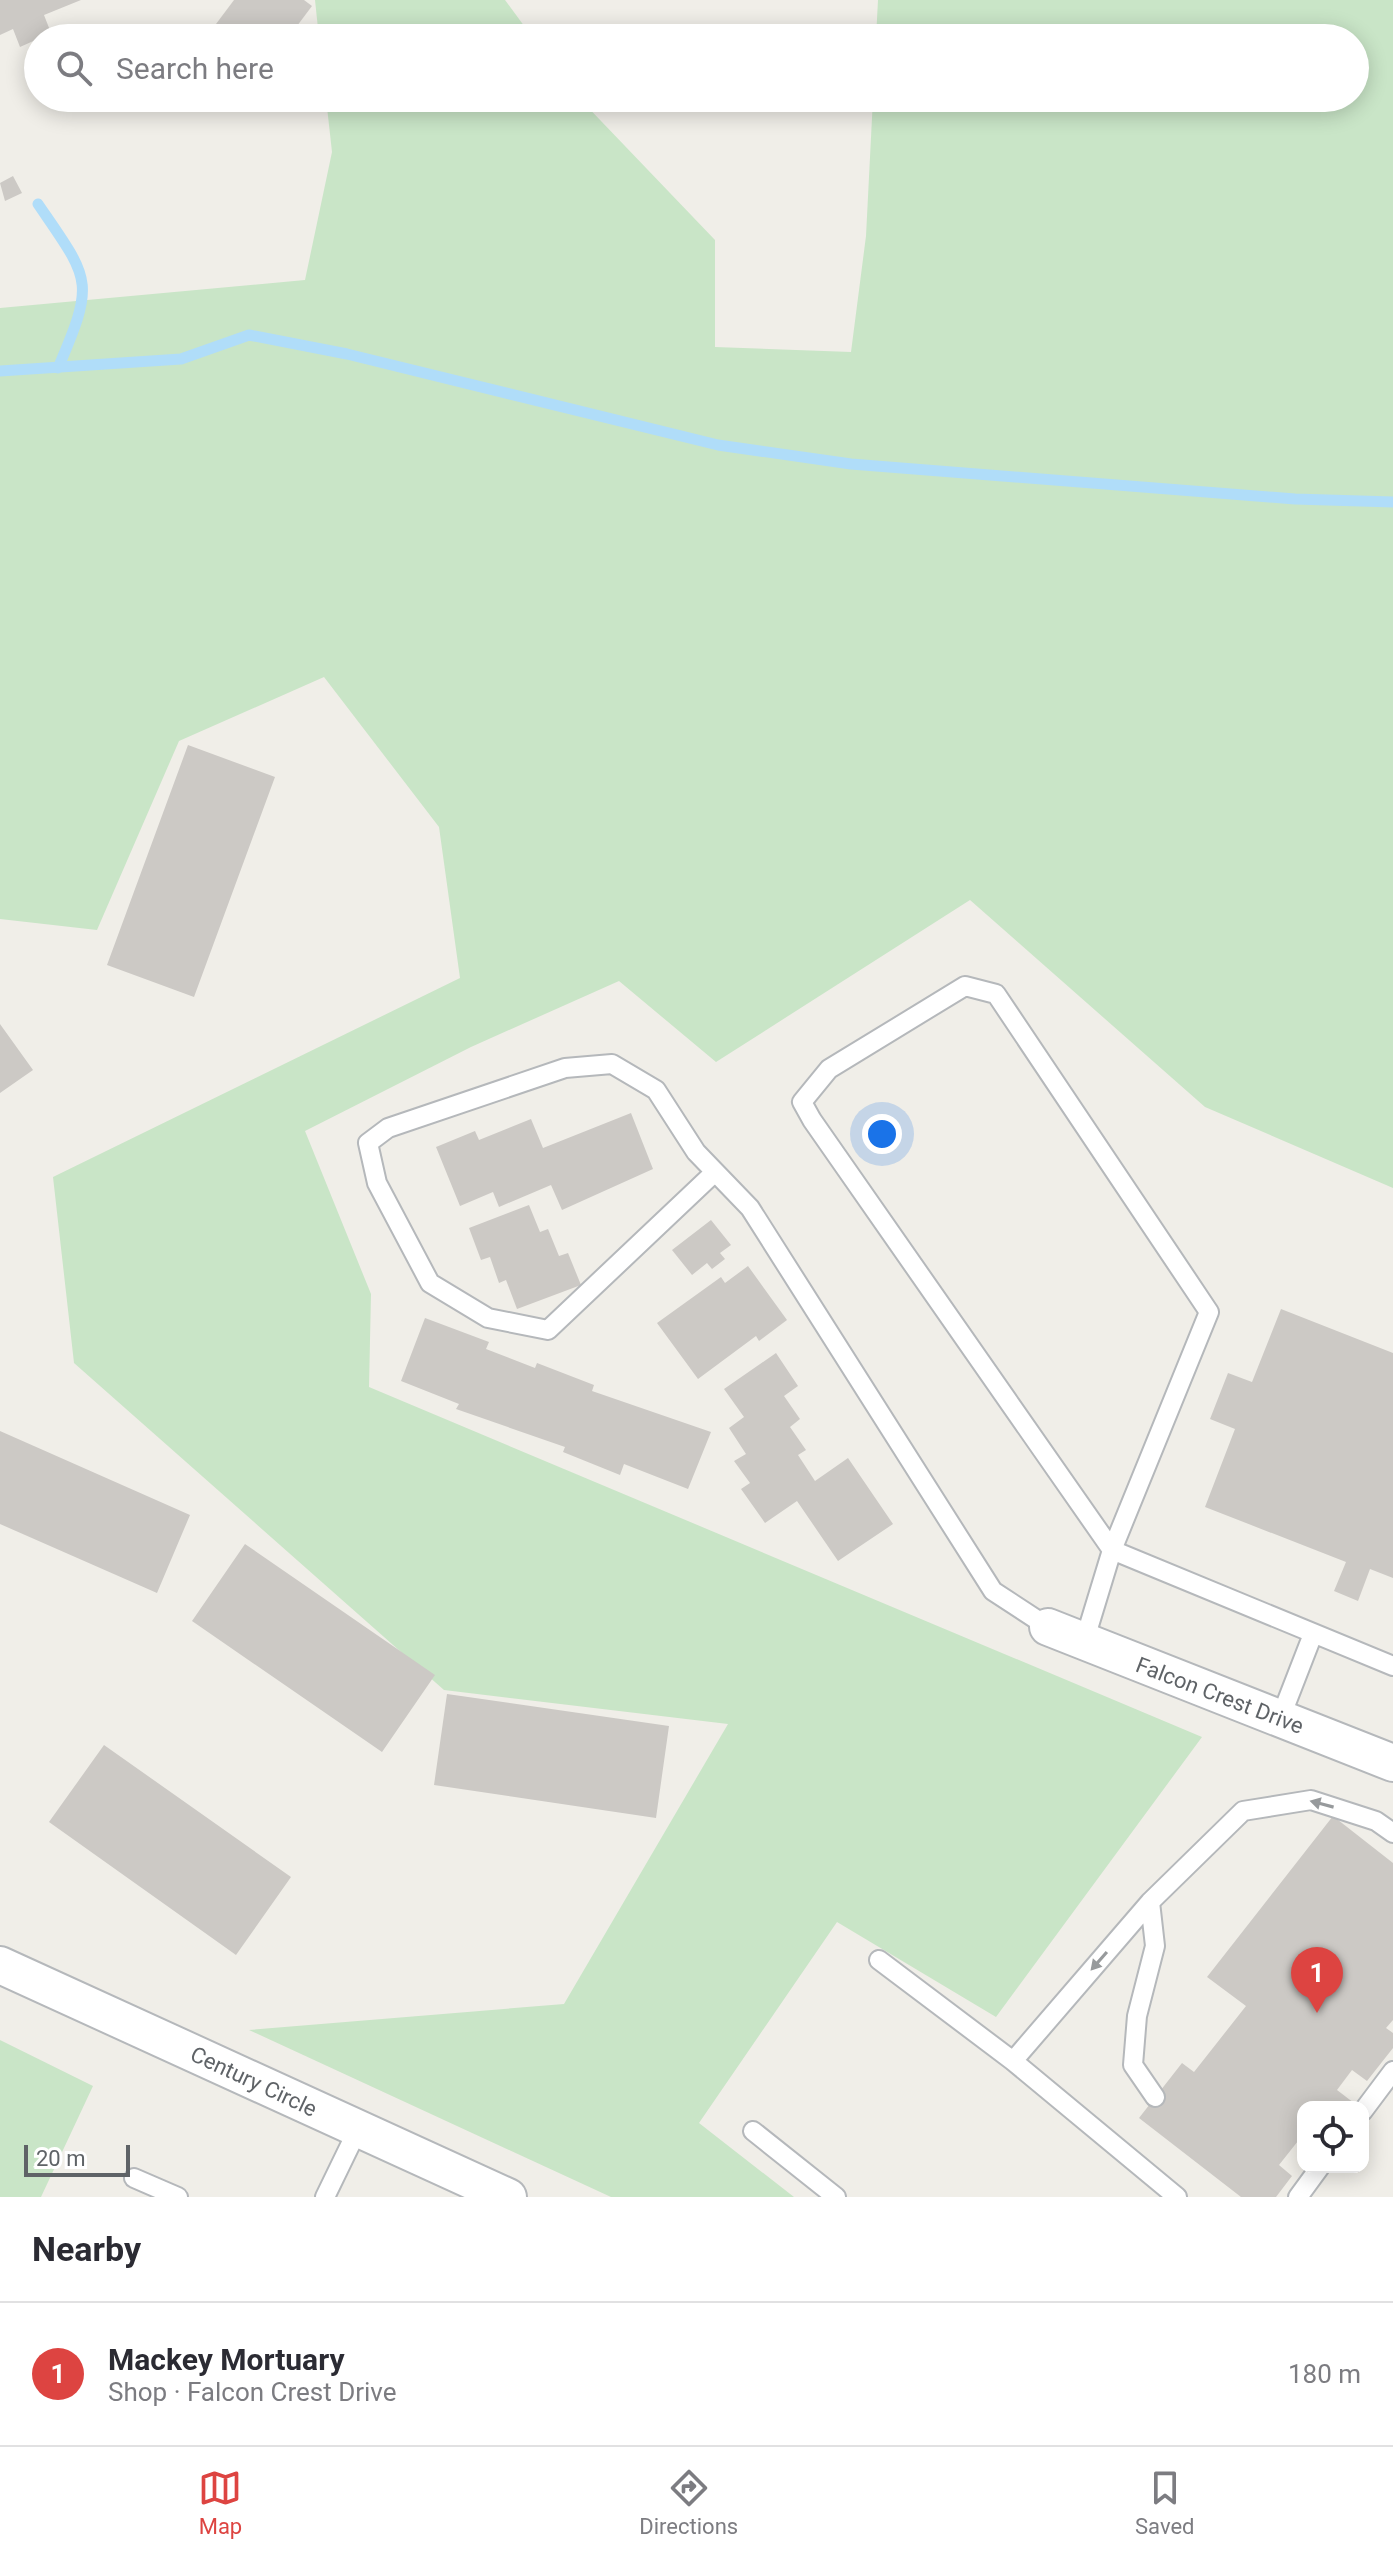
<!DOCTYPE html>
<meta charset="utf-8">
<style>
:root{--surface:#fff;--page:#f2f2f3;--text:#2b2b33;--muted:#7c7c81;--line:#e1e1e2;--accent:#dd4441}
body{margin:0;font-family:Roboto,sans-serif;background:var(--page);color:var(--text)}
.controls{position:absolute;right:24px;bottom:24px;display:grid;overflow:hidden;border-radius:16px;box-shadow:0 4px 20px #0003}
.controls button{width:72px;height:72px;display:grid;place-items:center;padding:0;border:0;border-bottom:2px solid var(--line);background:var(--surface);color:var(--text);font:40px sans-serif}
.scale{position:absolute;left:24px;bottom:20px;width:106px;box-sizing:border-box;padding-left:8px;border:4px solid #5f6367;border-top:0;font-size:22px;line-height:28px;white-space:nowrap;color:#5f6367;-webkit-text-stroke:6px #fff;paint-order:stroke}
.you{position:absolute;left:882px;top:1134px;width:28px;height:28px;margin:-20px;border:6px solid #fff;border-radius:50%;background:#1a73e8;box-shadow:0 0 0 12px #1a73e833}
.badge{display:grid;place-items:center;width:52px;height:52px;border-radius:50%;background:var(--accent);color:#fff;font-size:26px;font-weight:700}
.pin{position:absolute;translate:-50% -66px;filter:drop-shadow(0 2px 4px #0008)}
.pin::after{content:'';position:absolute;top:42px;width:28px;height:24px;background:inherit;clip-path:polygon(0 0,100% 0,50% 100%)}
.list{margin:0;padding:0;list-style:none}
h2{display:flex;justify-content:space-between;align-items:center;height:104px;margin:0;padding:0 32px;font-size:34px}
h2 small{font-size:26px;font-weight:400;color:var(--muted)}
.list li{display:grid;grid-template-columns:52px 1fr auto;gap:24px;align-items:center;box-sizing:border-box;height:144px;padding:0 32px;border-top:2px solid var(--line)}
.list b{display:block;font-size:30px;white-space:nowrap}
.list p{margin:0;font-size:26px;white-space:nowrap;color:var(--muted)}
.list em{font-size:26px;font-style:normal;color:var(--muted)}
.icon{flex:none;width:44px;height:44px;fill:none;stroke:currentColor;stroke-width:2;stroke-linecap:round;stroke-linejoin:round}
.map{position:relative;flex:none;width:1393px;height:2197px;overflow:hidden}
.search{position:absolute;background:var(--surface);box-shadow:0 4px 20px #0003;left:24px;right:24px;top:24px;height:88px;display:flex;align-items:center;gap:20px;box-sizing:border-box;padding:0 28px;border-radius:44px;color:var(--muted);font-size:30px}
.sheet{height:248px;background:var(--surface)}
nav{display:flex;justify-content:space-around;align-items:center;box-sizing:border-box;height:112px;border-top:2px solid var(--line);background:var(--surface);font-size:22px;color:var(--muted)}
nav a{display:grid;justify-items:center;gap:4px}
nav .on{color:var(--accent)}
.map>svg:first-child{display:block}
.green{fill:#c9e5c7}
.lines{fill:none;stroke-linecap:round;stroke-linejoin:round}
.stream{stroke:#b0ddf9;stroke-width:11}
.building{fill:#ccc9c5}
.service-casing{stroke:#b5b8bb;stroke-width:22}
.minor-casing{stroke:#b5b8bb;stroke-width:40}
.service{stroke:#fff;stroke-width:18}
.minor{stroke:#fff;stroke-width:36}
.oneway{fill:#979a9c}
.labels{text-anchor:middle;stroke-width:6;stroke-linejoin:round;paint-order:stroke}
.street-label{font-size:22px;fill:#5f6367;stroke:#fff}
</style>
<div class="map">
<svg width="1393" height="2197" viewBox="0 0 1393 2197">
<rect width="100%" height="100%" fill="#f0eee8"/>
<path class="green" d="M315,0H505L533,38H319Z
M878,0H1393V1188L1205,1107L970,900L716,1062L619,981L471,1047L305,1131L371,1294L369,1387L1202,1737L996,2017L837,1922L699,2123L794,2197H611L249,2030L564,2004L728,1724L444,1690L74,1363L53,1177L460,978L439,827L324,677L179,741L97,930L0,919V308L305,280L332,152L326,98H579L715,240V347L851,352L866,236L873,98H1355V38H876Z
M0,2040L93,2086L41,2197H0Z"/>
<g class="lines">
<path class="stream" d="M38,204C90,280 96,280 58,368
M0,371L181,359L249,335L347,354L718,445L851,464L1295,499L1393,502"/>
</g>
<path class="building" d="M0,0H81L44,15L51,33L20,47L13,29L0,35Z
M234,0H304L312,6L288,38H218L210,32Z
M178,98H203L183,107Z
M13,176L22,193L5,201L0,183Z
M188,745L275,777L194,997L107,965Z
M0,1024L33,1070L0,1093Z
M631,1113L653,1169L562,1210L551,1185L499,1207L493,1192L460,1206L436,1147L475,1131L479,1140L531,1119L543,1148Z
M529,1205L540,1232L548,1229L559,1256L568,1253L581,1285L517,1309L506,1280L499,1283L490,1257L481,1260L469,1228Z
M711,1220L731,1245L720,1253L725,1259L712,1269L707,1263L692,1275L672,1250Z
M748,1266L787,1320L759,1341L756,1336L698,1379L657,1323L721,1277L725,1283Z
M1281,1309L1393,1353V1578L1370,1569L1358,1601L1334,1591L1346,1562L1205,1507L1235,1429L1210,1419L1228,1373L1252,1382Z
M425,1318L489,1342L486,1349L535,1368L537,1363L594,1385L592,1391L711,1432L688,1489L624,1464L620,1475L563,1452L565,1447L456,1409L459,1404L401,1381Z
M776,1353L798,1386L784,1396L800,1419L790,1427L806,1450L798,1455L815,1481L848,1458L893,1524L838,1561L797,1501L765,1523L741,1489L750,1483L734,1461L746,1454L729,1428L744,1417L724,1389Z
M0,1431L190,1515L157,1593L0,1524Z
M245,1544L435,1675L382,1752L192,1621Z
M447,1694L669,1726L656,1818L434,1785Z
M104,1745L291,1877L236,1955L49,1822Z
M1333,1816L1393,1863V2020L1386,2028L1393,2033V2048L1367,2081L1352,2070L1337,2090L1354,2103L1351,2107H1303V2145L1298,2141L1279,2165L1292,2176L1276,2197H1241L1139,2118L1182,2063L1194,2072L1246,2006L1207,1977Z"/>
<g class="lines">
<g class="service-casing">
<path id="service" d="M715,1172L548,1330L488,1318L430,1283L377,1183L368,1143L388,1128L565,1068L612,1064L656,1090L696,1152L750,1208L993,1591L1048,1627
M1084,1642L1112,1550L1209,1312L996,994L965,986L829,1069L802,1102L812,1120L1112,1550L1393,1666
M1280,1719L1313,1634
M1150,1902L1155,1946L1137,2016L1133,2065L1155,2097
M879,1960L1013,2061L1177,2197
M1013,2061L1150,1902L1243,1811L1311,1800L1376,1821L1393,1833
M1363,2111L1393,2071
M753,2131L836,2197
M134,2178L178,2197
M325,2197L358,2129
M1298,2197L1320,2167"/>
</g>
<g class="minor-casing">
<path id="minor" d="M1048,1627L1393,1763
M0,1965L508,2197"/>
</g>
<use href="#service" class="service"/>
<use href="#minor" class="minor"/>
</g>
<defs><path id="oneway-solid" d="M-6-.8H1V-3.2L6.5 0L1 3.2V.8H-6Z" transform="scale(2)"/></defs>
<g class="oneway">
<use href="#oneway-solid" transform="translate(1322 1804) rotate(-165)"/>
<use href="#oneway-solid" transform="translate(1099 1961) rotate(131)"/>
</g>
<g class="labels">
<g class="street-label">
<text transform="translate(1220 1695) rotate(21)" y="8">Falcon Crest Drive</text>
<text transform="translate(254 2081) rotate(25)" y="8">Century Circle</text>
</g>
</g>
</svg>
<div class="controls">
<button><svg class="icon" aria-label="locate" viewBox="0 0 24 24"><circle cx="12" cy="12" r="6"/><path d="M12 2v4M12 18v4M2 12h4M18 12h4"/></svg></button>
</div>
<div class="scale">20 m</div>
<div class="you"></div>
<div class="pin badge" style="left:1317px;top:2013px">1</div>
<div class="search"><svg class="icon" aria-label="search" viewBox="0 0 24 24"><circle cx="10" cy="10" r="6"/><path d="M15 15l6 6"/></svg>Search here</div>
</div>
<section class="sheet">
<h2>Nearby<small></small></h2>
<ul class="list">
<li><span class="badge">1</span><div><b>Mackey Mortuary</b><p>Shop · Falcon Crest Drive</p></div><em>180 m</em></li>
</ul>
</section>
<nav>
<a class="on"><svg class="icon" aria-label="map" viewBox="0 0 24 24"><path d="M3 6l6-2 6 2 6-2v14l-6 2-6-2-6 2zM9 4v14M15 6v14"/></svg>Map</a>
<a><svg class="icon" aria-label="directions" viewBox="0 0 24 24"><path d="M12 3l9 9-9 9-9-9zM9 14v-3h6M13 9l2 2-2 2"/></svg>Directions</a>
<a><svg class="icon" aria-label="saved" viewBox="0 0 24 24"><path d="M7 4h10v16l-5-4-5 4z"/></svg>Saved</a>
</nav>
